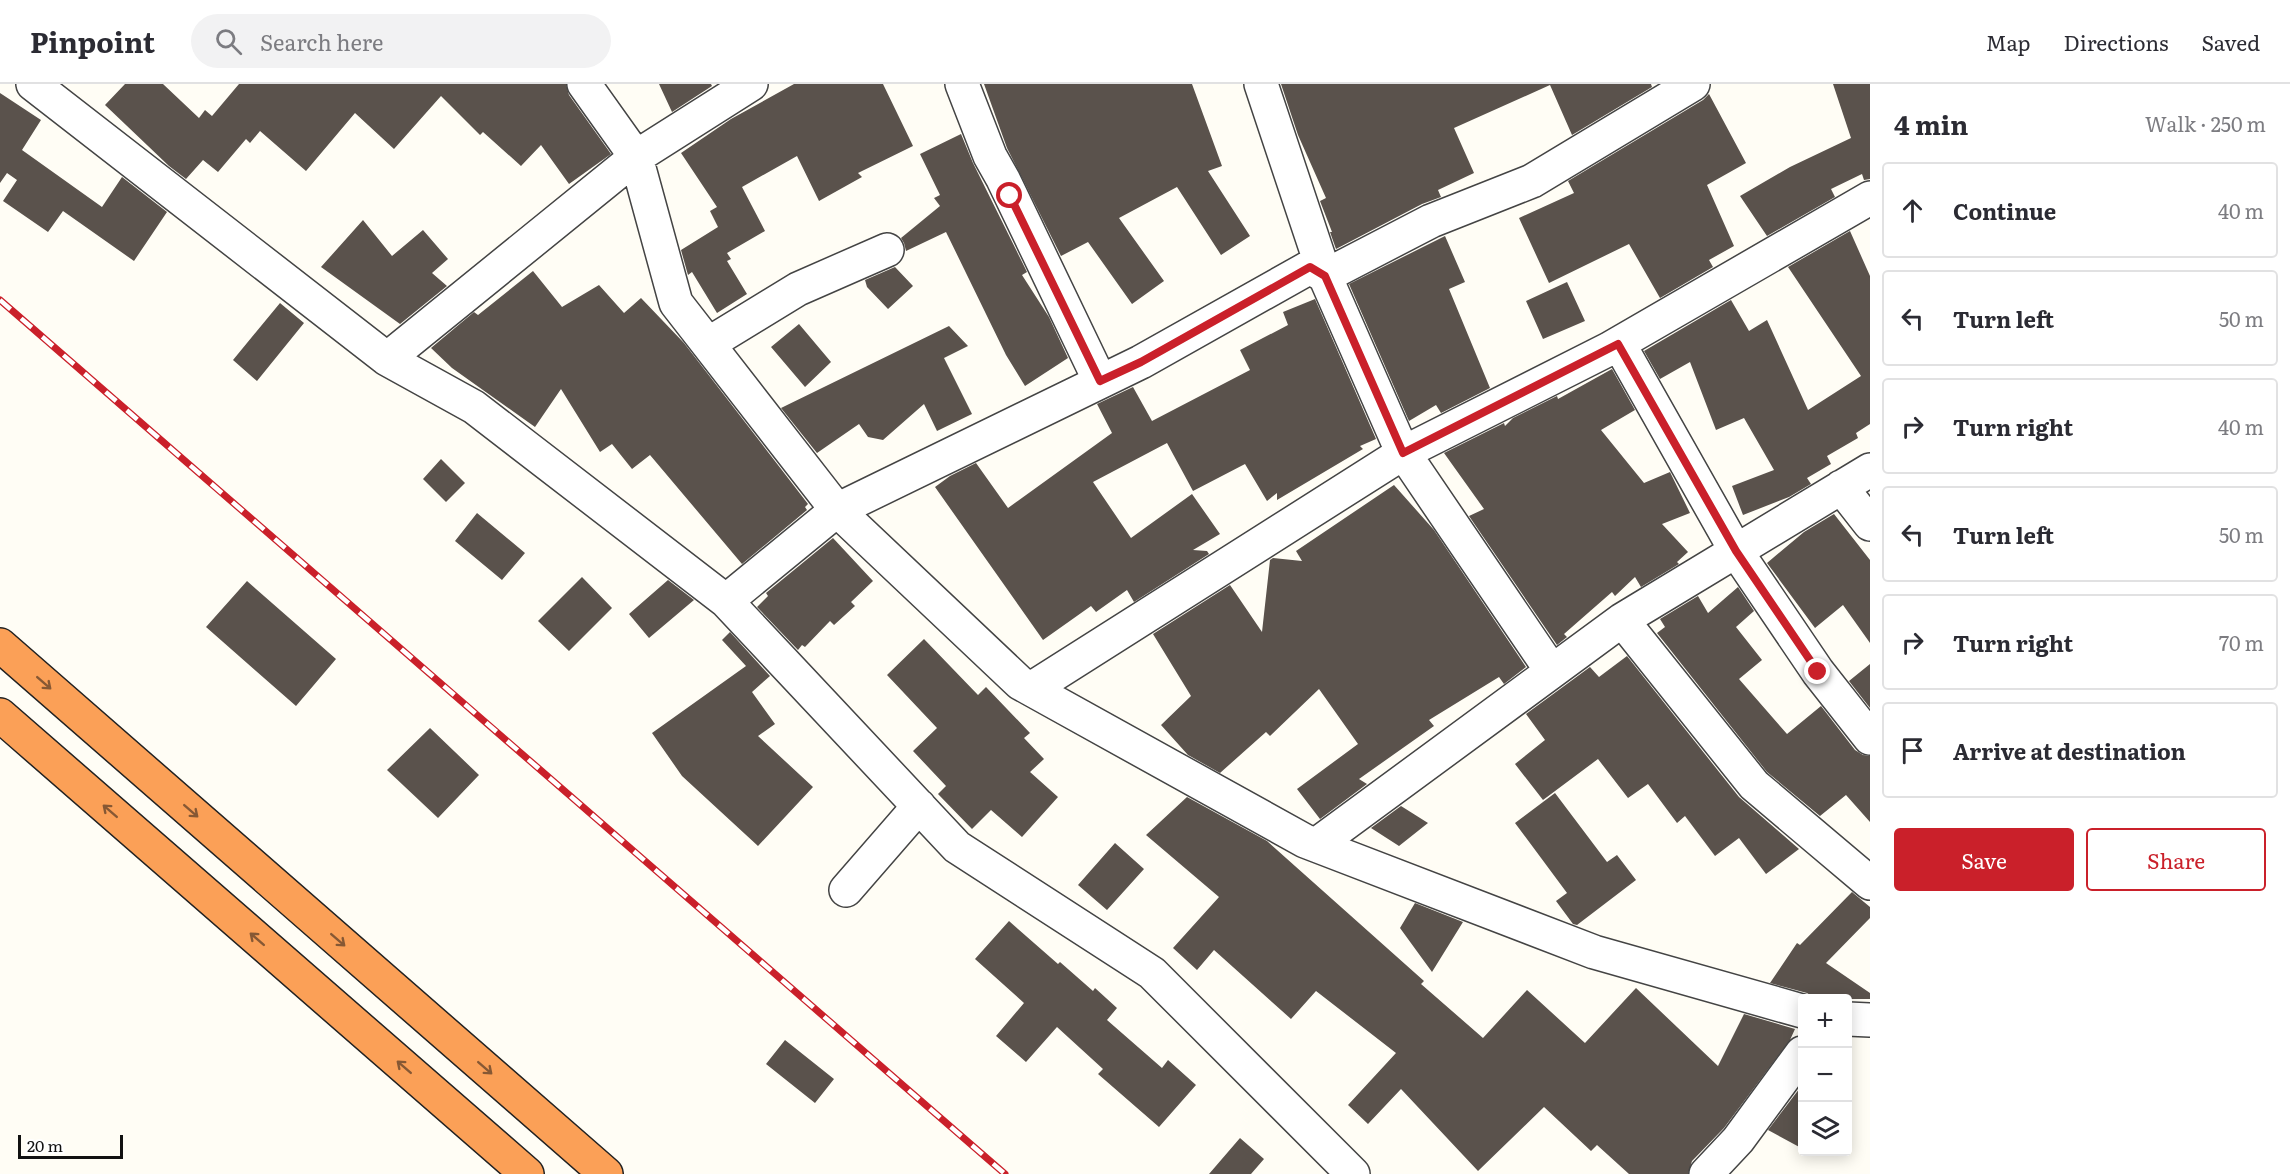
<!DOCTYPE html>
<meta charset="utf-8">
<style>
:root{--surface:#fff;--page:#f2f2f3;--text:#2b2b33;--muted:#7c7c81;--line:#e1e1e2;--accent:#ca202a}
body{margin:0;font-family:Literata,serif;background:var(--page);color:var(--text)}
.controls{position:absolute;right:18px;bottom:18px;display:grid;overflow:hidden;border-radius:6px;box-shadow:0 3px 15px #0003}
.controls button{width:54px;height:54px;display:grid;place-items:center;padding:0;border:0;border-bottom:2px solid var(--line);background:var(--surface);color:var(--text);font:30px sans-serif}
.scale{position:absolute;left:18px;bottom:15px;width:105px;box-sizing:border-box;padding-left:6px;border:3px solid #111;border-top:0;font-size:16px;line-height:21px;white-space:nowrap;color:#111;-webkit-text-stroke:4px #fff;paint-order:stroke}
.stop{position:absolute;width:18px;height:18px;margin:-14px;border:4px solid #ca202a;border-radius:50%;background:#fff}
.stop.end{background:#ca202a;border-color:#fff;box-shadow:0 2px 6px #0008}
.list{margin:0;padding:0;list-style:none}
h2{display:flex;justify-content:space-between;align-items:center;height:78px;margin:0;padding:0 24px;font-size:26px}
h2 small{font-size:20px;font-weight:400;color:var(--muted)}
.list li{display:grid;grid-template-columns:39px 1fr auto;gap:18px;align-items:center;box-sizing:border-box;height:96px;margin:0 12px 12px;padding:0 12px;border:2px solid var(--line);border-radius:6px}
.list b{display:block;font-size:22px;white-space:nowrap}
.list em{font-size:20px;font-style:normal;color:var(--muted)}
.actions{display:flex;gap:12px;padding:18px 24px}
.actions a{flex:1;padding:14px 0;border:2px solid var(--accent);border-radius:6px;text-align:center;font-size:21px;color:var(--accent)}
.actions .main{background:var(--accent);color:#fff}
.icon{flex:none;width:33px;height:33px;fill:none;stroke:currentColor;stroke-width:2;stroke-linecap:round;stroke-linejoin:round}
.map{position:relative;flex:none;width:1870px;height:1090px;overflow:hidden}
header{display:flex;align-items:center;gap:36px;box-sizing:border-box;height:84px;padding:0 30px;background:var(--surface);border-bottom:2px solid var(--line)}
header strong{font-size:28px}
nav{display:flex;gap:33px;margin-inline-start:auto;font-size:21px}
.search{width:420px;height:54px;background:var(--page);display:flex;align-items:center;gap:15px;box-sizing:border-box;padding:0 21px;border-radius:33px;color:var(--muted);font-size:22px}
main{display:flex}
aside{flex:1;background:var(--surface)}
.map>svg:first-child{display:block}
.building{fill:#5a524c}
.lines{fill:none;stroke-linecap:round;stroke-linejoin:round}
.minor-casing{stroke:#444;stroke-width:36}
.highway-casing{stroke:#222;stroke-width:36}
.minor{stroke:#fff;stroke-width:33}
.highway{stroke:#fba057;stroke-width:33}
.rail-casing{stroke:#ca202a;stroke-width:7}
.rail{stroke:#fff;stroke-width:4.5;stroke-dasharray:14;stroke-linecap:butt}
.oneway{stroke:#865834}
.route{stroke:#ca202a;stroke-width:8}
</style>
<header>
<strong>Pinpoint</strong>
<div class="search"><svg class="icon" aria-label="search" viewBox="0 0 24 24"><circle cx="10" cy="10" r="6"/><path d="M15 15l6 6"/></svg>Search here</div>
<nav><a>Map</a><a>Directions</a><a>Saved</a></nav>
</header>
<main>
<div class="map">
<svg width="1870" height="1090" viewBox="0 0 1870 1090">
<rect width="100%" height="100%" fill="#fffdf5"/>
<path class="building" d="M125,0H163L199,34L205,26L212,32L239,0H566L569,11L611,70L569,100L541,61L521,82L483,48L480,51L441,12L394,65L355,29L306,87L260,47L250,59L246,55L218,88L203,76L186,95L169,82L105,21Z
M659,0H711L712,2L672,28Z
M794,0H883L913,62L858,89L862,93L819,117L797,72L742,103L765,147L727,169L731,175L727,177L747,210L717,229L692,188L688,191L681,166L718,143L710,127L717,123L681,69L731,35Z
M984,0H1192L1222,82L1208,87L1250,152L1221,171L1177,103L1119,134L1164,197L1132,220L1088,158L1061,172L1007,64Z
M1281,0H1651L1652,3L1572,51L1550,1L1454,44L1474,89L1438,106L1441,113L1422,120L1336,165L1330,148H1332L1320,117L1326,114L1298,51Z
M1833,0H1870V95L1864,96L1862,90L1831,105L1835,113L1767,152L1740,112L1790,83L1851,54Z
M0,9L41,36L22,66L102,123L122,93L167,128L134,177L63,127L48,148L3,117L17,96L7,89L0,99Z
M1709,10L1746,79L1707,101L1734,162L1709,176L1713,183L1660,214L1629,160L1549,199L1519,134L1574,109L1568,97L1703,16Z
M961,50L973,79L1027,188L1022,191L1049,233L1068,274L1025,302L1006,271L946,148L906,167L904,159L901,154L940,122L934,114L940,111L920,70Z
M363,136L392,172L423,146L448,175L432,189L447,202L400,240L321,183Z
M1850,147L1870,192V340L1856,349L1858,354L1827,372L1831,380L1807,394L1811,400L1789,413L1743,431L1732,402L1774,386L1744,334L1716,346L1690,278L1660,295L1644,267L1731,216L1749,247L1767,236L1808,326L1861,292L1788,183Z
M1445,152L1465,198L1449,205L1490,304L1441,329L1436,321L1409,337L1349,200Z
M895,183L913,202L888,225L867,203L865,196Z
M533,187L562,223L599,201L624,229L641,214L684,259L808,420L805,423L807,426L742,480L650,371L632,385L612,360L600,368L561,305L535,343L452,284L431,264L474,228L478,231Z
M1567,198L1585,237L1543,255L1526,217Z
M1315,215L1376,355L1360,362L1363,365L1277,416V409L1267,417L1245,380L1193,407L1167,359L1093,398L1131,454L1192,410L1220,450L1193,466L1207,467L1209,470L1134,518L1127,506L1096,528L1091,522L1043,556L935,403L950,392L976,379L1008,424L1112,349L1097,320L1133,303L1152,337L1250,286L1240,266L1288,241L1283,228Z
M280,219L304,239L257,297L233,276Z
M799,240L831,278L805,303L771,263Z
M949,242L968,262L944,274L972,330L937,347L924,320L883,356L868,353L859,340L817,369L781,324Z
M1612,285L1635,326L1601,346L1644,399L1670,388L1690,429L1662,440L1688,468L1677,478L1679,480L1641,503L1635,493L1615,512L1612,508L1564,550L1567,553L1557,561L1469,432L1484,425L1444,369L1504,339L1505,342L1513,334L1557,312L1558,315Z
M441,375L465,399L446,418L423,395Z
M1394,401L1434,446L1526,583L1504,600L1499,593L1429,636L1434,642L1359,695L1367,700L1320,735L1297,705L1358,660L1319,605L1270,652L1266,648L1220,689L1188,671L1161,641L1191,612L1153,550L1230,501L1262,548L1270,476L1273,474L1302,477L1296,467Z
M477,429L525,469L502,496L455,457Z
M1834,430L1870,476V559L1843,521L1815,544L1767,479L1804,448Z
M833,454L873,497L851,518L855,522L834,541L830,537L805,563L802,561L798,566L757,523L768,512L766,509Z
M582,493L612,524L569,567L538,537Z
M668,496L694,516L649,554L629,530Z
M247,497L336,575L296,622L206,543Z
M1738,503L1754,527L1736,543L1762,576L1739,595L1787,650L1821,622L1855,666L1863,671L1870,672V738L1846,711L1820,732L1767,688L1657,549L1665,543L1660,535L1698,512L1708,529Z
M730,548L770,592L752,608L775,640L758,652L813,703L758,762L682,692L652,649L746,582L722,556Z
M924,555L978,611L986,603L1030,649L1024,654L1044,675L1030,688L1058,713L1022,753L991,726L972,745L938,710L946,702L913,667L937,644L887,591Z
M1627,572L1739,713L1799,765L1766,790L1739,754L1715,772L1685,732L1677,739L1648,700L1628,714L1598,675L1543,716L1515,680L1545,656L1526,630L1590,583L1599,593Z
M1870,580V624L1849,597Z
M430,644L479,691L438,734L387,686Z
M1555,709L1607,778L1617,771L1636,796L1577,841L1573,840L1556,817L1567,809L1515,739Z
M1187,713L1267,757L1424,897L1421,900L1483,954L1527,906L1585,959L1636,904L1718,982L1744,930L1795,945L1790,956L1724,1044L1692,1077L1688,1090H1629L1597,1061L1591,1067L1544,1023L1478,1087L1401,1005L1368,1040L1348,1021L1396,969L1316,907L1291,935L1214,866L1197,886L1173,864L1219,813L1146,751Z
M1401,722L1428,739L1399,762L1371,744Z
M1115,759L1144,785L1107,826L1078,801Z
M1852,808L1870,823V834L1826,879L1870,909V915H1816L1807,909L1770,899L1797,859L1800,861Z
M1415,819L1463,838L1432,888L1400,844Z
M1009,837L1058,880L1060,878L1093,907L1095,904L1117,924L1107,936L1162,984L1168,976L1196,1001L1159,1043L1098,990L1103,985L1057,943L1026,978L996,952L1024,919L975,875Z
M785,956L834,995L815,1019L766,980Z
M1803,1000V1065L1768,1046Z
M1240,1054L1264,1075L1251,1090H1209Z"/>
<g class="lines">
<g class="minor-casing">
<path id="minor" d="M33,0L387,275L474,323L726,517L837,426L1141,278L1310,183L1325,192L1431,137L1532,97L1693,0
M584,0L636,73L676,219L837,426L1020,599L1305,757L1594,868L1802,927
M962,0L990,72L1003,95L1100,297
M1261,0L1325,192L1401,365L1551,586
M708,260L798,205L887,166
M1619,260L1736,467L1818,588L1870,654
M387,275L636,73L751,0
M1841,403L1870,440
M726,517L957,763L1152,889L1353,1090
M1622,536L1754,701L1870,799
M1031,605L1403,369L1609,265L1870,114
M1316,761L1622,536L1870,386
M846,806L919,722
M1848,935L1870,936
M1706,1090L1738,1056L1802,969"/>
</g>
<g class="highway-casing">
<path id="highway" d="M0,561L606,1090
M0,631L527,1090"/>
</g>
<use href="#minor" class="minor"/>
<use href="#highway" class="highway"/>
<g class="rail-casing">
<path id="rail" d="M0,216L1005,1090"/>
</g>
<use href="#rail" class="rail"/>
</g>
<defs><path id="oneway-shaft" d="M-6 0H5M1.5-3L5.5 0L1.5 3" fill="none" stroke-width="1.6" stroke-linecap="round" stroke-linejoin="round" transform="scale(1.5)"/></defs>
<g class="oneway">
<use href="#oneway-shaft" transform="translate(44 599) rotate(41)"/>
<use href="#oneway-shaft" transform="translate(110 727) rotate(-139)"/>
<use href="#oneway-shaft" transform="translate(191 727) rotate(41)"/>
<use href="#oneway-shaft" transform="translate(257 855) rotate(-139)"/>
<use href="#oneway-shaft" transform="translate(338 856) rotate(41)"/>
<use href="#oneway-shaft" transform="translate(404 983) rotate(-139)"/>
<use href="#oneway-shaft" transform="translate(485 984) rotate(41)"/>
</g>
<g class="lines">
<path class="route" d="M1010,112L1100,297L1141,278L1310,183L1325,192L1403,369L1618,260L1736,467L1818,588"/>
</g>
</svg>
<div class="controls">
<button>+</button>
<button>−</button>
<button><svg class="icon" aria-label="layers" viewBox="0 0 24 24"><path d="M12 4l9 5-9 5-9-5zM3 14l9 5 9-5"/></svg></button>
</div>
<div class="scale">20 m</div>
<div class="stop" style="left:1010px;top:112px"></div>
<div class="stop end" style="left:1818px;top:588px"></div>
</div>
<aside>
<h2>4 min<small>Walk · 250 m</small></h2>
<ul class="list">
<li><svg class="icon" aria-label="ahead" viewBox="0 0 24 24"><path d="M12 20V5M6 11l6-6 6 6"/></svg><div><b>Continue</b></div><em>40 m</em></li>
<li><svg class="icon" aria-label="left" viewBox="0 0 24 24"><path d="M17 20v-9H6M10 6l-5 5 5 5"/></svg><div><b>Turn left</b></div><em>50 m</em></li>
<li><svg class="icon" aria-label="right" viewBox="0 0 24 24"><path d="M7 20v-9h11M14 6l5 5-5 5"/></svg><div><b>Turn right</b></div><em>40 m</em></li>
<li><svg class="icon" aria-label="left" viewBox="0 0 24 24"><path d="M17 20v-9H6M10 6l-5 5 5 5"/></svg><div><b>Turn left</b></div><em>50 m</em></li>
<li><svg class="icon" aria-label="right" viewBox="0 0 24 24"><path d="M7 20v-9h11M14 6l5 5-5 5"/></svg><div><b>Turn right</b></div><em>70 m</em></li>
<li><svg class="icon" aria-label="arrive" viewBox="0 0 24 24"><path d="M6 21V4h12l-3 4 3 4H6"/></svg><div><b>Arrive at destination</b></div></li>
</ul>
<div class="actions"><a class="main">Save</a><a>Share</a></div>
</aside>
</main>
